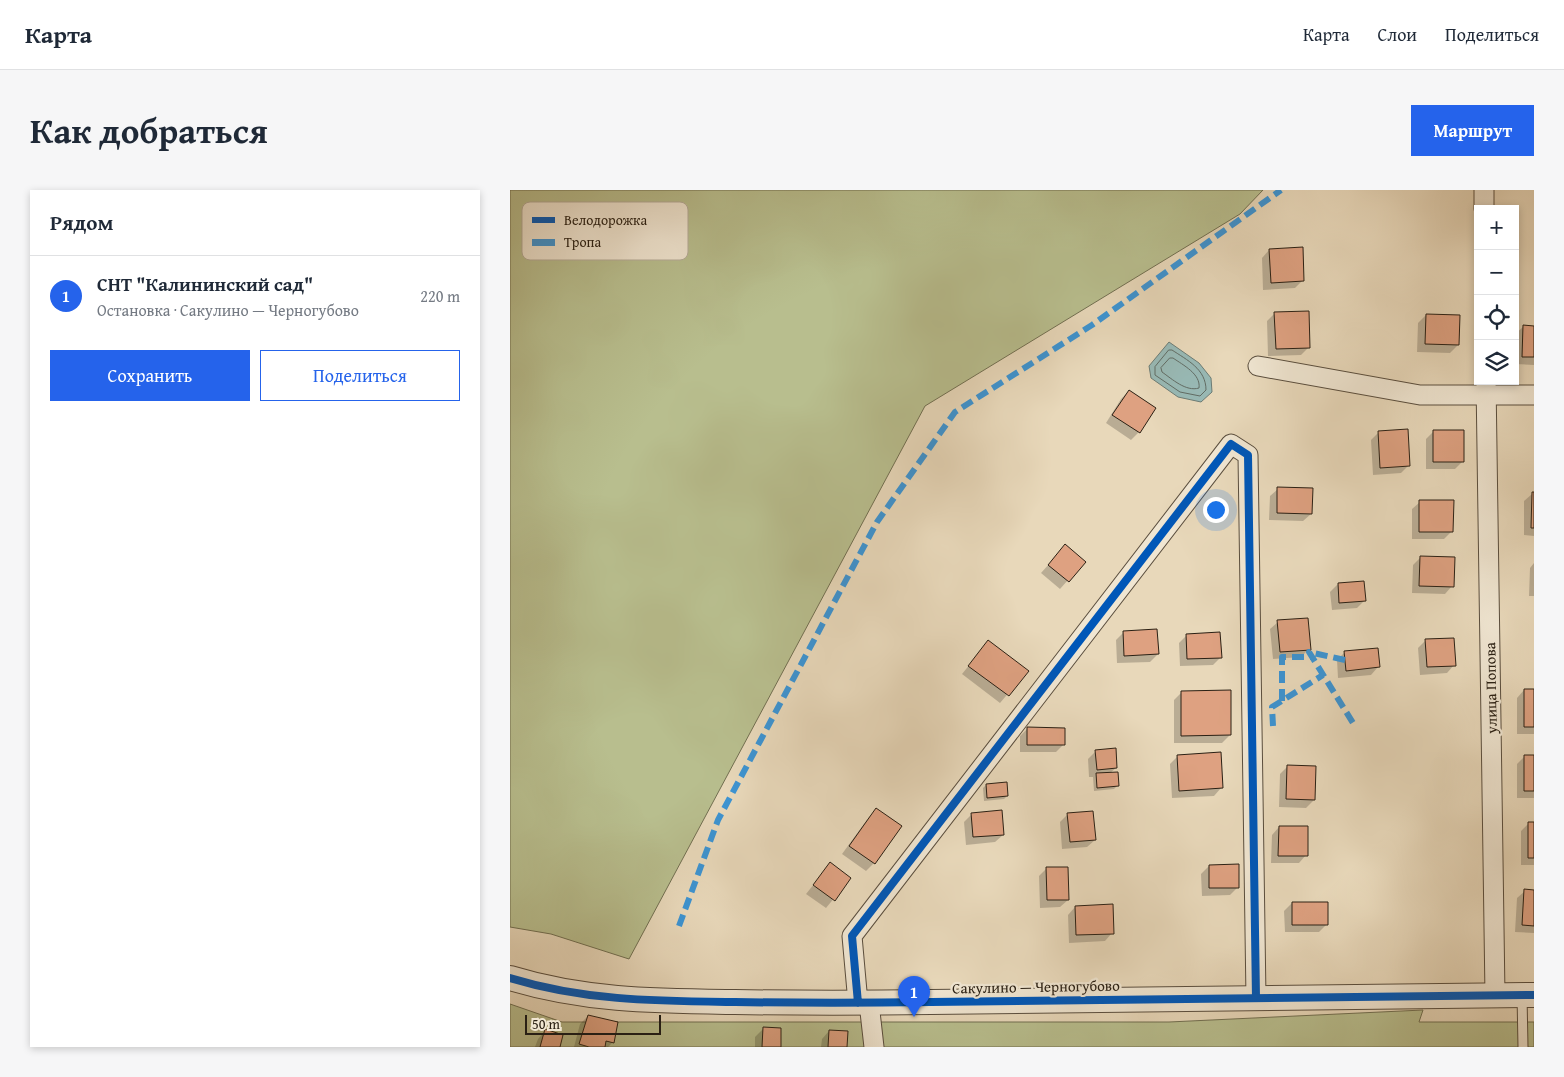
<!DOCTYPE html>
<html lang="ru">
<meta charset="utf-8">
<style>
:root{--surface:#fff;--page:#f6f6f7;--text:#1f2937;--muted:#747a83;--line:#e0e1e3;--accent:#2563eb}
body{margin:0;font-family:"Gentium Book Plus",serif;background:var(--page);color:var(--text)}
.controls{position:absolute;right:15px;top:15px;display:grid;overflow:hidden;border-radius:0px;box-shadow:0 2px 8px #0003}
.controls button{width:45px;height:45px;display:grid;place-items:center;padding:0;border:0;border-bottom:1px solid var(--line);background:var(--surface);color:var(--text);font:25px sans-serif}
.scale{position:absolute;left:15px;bottom:12px;width:136px;box-sizing:border-box;padding-left:5px;border:2px solid #2a2014;border-top:0;font-size:14px;line-height:18px;white-space:nowrap;color:#2a2014;-webkit-text-stroke:4px #f0e6d2;paint-order:stroke}
.you{position:absolute;left:705px;top:319px;width:18px;height:18px;margin:-12px;border:4px solid #fff;border-radius:50%;background:#1a73e8;box-shadow:0 0 0 8px #1a73e833}
.badge{display:grid;place-items:center;width:32px;height:32px;border-radius:50%;background:var(--accent);color:#fff;font-size:16px;font-weight:700}
.pin{position:absolute;translate:-50% -41px;filter:drop-shadow(0 1px 2px #0008)}
.pin::after{content:'';position:absolute;top:26px;width:18px;height:15px;background:inherit;clip-path:polygon(0 0,100% 0,50% 100%)}
.list{margin:0;padding:0;list-style:none}
h2{display:flex;justify-content:space-between;align-items:center;height:65px;margin:0;padding:0 20px;font-size:21px}
h2 small{font-size:16px;font-weight:400;color:var(--muted)}
.list li{display:grid;grid-template-columns:32px 1fr auto;gap:15px;align-items:center;box-sizing:border-box;height:80px;padding:0 20px;border-top:1px solid var(--line)}
.list b{display:block;font-size:19px;white-space:nowrap}
.list p{margin:0;font-size:16px;white-space:nowrap;color:var(--muted)}
.list em{font-size:16px;font-style:normal;color:var(--muted)}
.actions{display:flex;gap:10px;padding:15px 20px}
.actions a{flex:1;padding:11px 0;border:1px solid var(--accent);border-radius:0px;text-align:center;font-size:18px;color:var(--accent)}
.actions .main{background:var(--accent);color:#fff}
.icon{flex:none;width:28px;height:28px;fill:none;stroke:currentColor;stroke-width:2;stroke-linecap:round;stroke-linejoin:round}
.map{position:relative;flex:none;width:1024px;height:857px;overflow:hidden;border-radius:0px}
header{display:flex;align-items:center;gap:30px;box-sizing:border-box;height:70px;padding:0 25px;background:var(--surface);border-bottom:1px solid var(--line)}
header strong{font-size:24px}
nav{display:flex;gap:28px;margin-inline-start:auto;font-size:18px}
.intro{display:flex;align-items:center;justify-content:space-between;box-sizing:border-box;height:120px;padding:0 30px}
h1{margin:0;font-size:35px}
.button{padding:12px 22px;border-radius:0px;background:var(--accent);color:#fff;font-size:18px;font-weight:700}
main{display:flex;gap:30px;padding:0 30px}
aside{flex:1;background:var(--surface);border-radius:0px;box-shadow:0 2px 8px #0003}
.map>svg:first-child{display:block}
.green{fill:#b8be8e;stroke:#716f51}
.water{fill:#98b9b5;stroke:#6c7c75}
.shadow{fill:#0003}
.lines{fill:none;stroke-linecap:round;stroke-linejoin:round}
.shore{stroke:#616c64;stroke-width:1}
.building{fill:#dea181;stroke:#2a2014}
.service-casing{stroke:#5a4e3e;stroke-width:11}
.minor-casing{stroke:#5a4e3e;stroke-width:21}
.tertiary-casing{stroke:#5a4e3e;stroke-width:26}
.service{stroke:#f0e6d2;stroke-width:9}
.minor{stroke:#f0e6d2;stroke-width:19}
.tertiary{stroke:#f0e6d2;stroke-width:24}
.quiet{stroke:#3c94d3;stroke-width:6;stroke-dasharray:12 6;stroke-linecap:butt}
.cycleway-casing{stroke:#f0e6d2;stroke-width:11}
.cycleway{stroke:#0057b8;stroke-width:8}
.labels{text-anchor:middle;stroke-width:4.5;stroke-linejoin:round;paint-order:stroke}
.street-label{font-size:15px;fill:#2a2014;stroke:#f0e6d2}
.key{fill:#f0e6d2;stroke:#b5ab99;stroke-width:1}
.key-label{font-size:14px;fill:#2a2014}
</style>
<header>
<strong>Карта</strong>
<nav><a>Карта</a><a>Слои</a><a>Поделиться</a></nav>
</header>
<div class="intro"><h1>Как добраться</h1><a class="button">Маршрут</a></div>
<main>
<aside>
<h2>Рядом<small></small></h2>
<ul class="list">
<li><span class="badge">1</span><div><b>СНТ &quot;Калининский сад&quot;</b><p>Остановка · Сакулино — Черногубово</p></div><em>220 m</em></li>
</ul>
<div class="actions"><a class="main">Сохранить</a><a>Поделиться</a></div>
</aside>
<div class="map">
<svg width="1024" height="857" viewBox="0 0 1024 857">
<rect width="100%" height="100%" fill="#e8d8ba"/>
<filter id="stains"><feTurbulence type="fractalNoise" baseFrequency=".004" numOctaves="4"/><feColorMatrix values="0 0 0 0 .2 0 0 0 0 .09 0 0 0 0 .02 0 0 0 .5 -.17"/></filter>
<radialGradient id="worn" r=".72"><stop offset=".6" stop-color="#630" stop-opacity="0"/><stop offset="1" stop-color="#630" stop-opacity=".3"/></radialGradient>
<path class="green" d="M0,0H753L730,24L415,216L119,769L41,744L0,737Z
M0,814L52,832H659L913,820L909,832H1024V857H0Z"/>
<path class="water" d="M659,152L689,173L701,188L702,202L691,212L668,207L641,188L639,176Z"/>
<path class="shadow" d="M759,60L793,90L785,98L753,100L752,68Z
M765,123L799,157L791,165L758,166L757,131Z
M916,125L948,155L940,163L907,162L908,133Z
M1013,137H1024V175L1005,174V144Z
M619,201L629,242L621,250L596,233L611,209Z
M924,241L953,271L945,279H916V249Z
M869,242L899,275L891,283L863,285L861,250Z
M768,299L801,324L793,331L759,330L760,306Z
M1022,304H1024V346L1014,345V311Z
M910,312L942,341L934,349H902V319Z
M548,364L574,372L550,399L531,383Z
M911,367L942,396L935,404L902,403L903,375Z
M1024,373V406H1019L1020,378Z
M828,394L855,410L847,418L822,420L820,402Z
M768,432L799,459L791,467L763,469L760,439Z
M614,442L648,464L640,472L607,473L606,450Z
M677,445L711,467L703,475L670,476L669,453Z
M916,450L944,475L937,483L910,485L908,458Z
M478,452L517,481L490,513L452,484Z
M835,462L868,477L861,485L828,488L827,470Z
M1014,500H1024V544H1007V508Z
M672,502L720,545L712,553H664V510Z
M517,539L554,554L546,562H510V546Z
M586,561L606,578L600,583L608,595L604,599L584,601L583,587H579L578,569Z
M668,566L711,598L704,606L662,608L660,574Z
M1015,566H1024V608H1007V574Z
M778,576L804,610L796,618L769,617L770,584Z
M476,595L497,606L494,609L474,611L473,598Z
M367,620L390,636L364,673L356,681L332,664L359,627Z
M462,624L493,645L485,652L456,655L454,632Z
M558,624L585,650L577,657L552,659L550,632Z
M1019,633L1024,634V675H1011V641Z
M769,637L796,665L789,673H761L762,645Z
M320,674L340,689L316,718L296,704Z
M699,676L728,697L720,705L692,706L691,684Z
M537,678L558,710L550,717L530,718L529,686Z
M1015,701H1024V743L1005,742L1007,708Z
M782,713L817,734L809,742H775L774,721Z
M565,717L602,743L595,751L559,753L558,725Z
M78,826L103,852L98,857H64L70,834Z
M253,839L270,857H245V847Z
M35,841L48,857H25L28,849Z
M319,841L336,857H311L312,849Z"/>
<g class="lines">
<path class="shore" d="M659,160H662C677,170 696,179 696,200L690,206L670,202L645,185V177Z
M660,168H663C673,175 691,184 689,198C676,202 662,189 652,182L651,178Z"/>
</g>
<path class="building" d="M793,57L794,91L761,93L759,59Z
M799,121L800,158L766,159L764,122Z
M916,124L950,125L949,155L915,154Z
M1013,135L1024,136V167H1012Z
M619,200L646,218L630,243L602,225Z
M898,239L900,276L870,278L868,241Z
M923,240H954V272H923Z
M767,297L803,298L802,324L767,323Z
M1022,302H1024V338H1021Z
M909,310H944L943,342H909Z
M555,354L576,372L559,392L538,375Z
M910,366L945,367L944,397L909,396Z
M854,391L856,411L829,413L828,393Z
M798,428L801,460L770,462L767,430Z
M647,439L649,464L614,466L613,441Z
M710,442L712,468L677,469L676,444Z
M944,448L946,476L917,477L915,449Z
M478,450L519,481L499,506L458,476Z
M868,458L870,477L836,481L834,461Z
M1014,499H1024V537H1014Z
M721,500V545L671,546V501Z
M517,537L555,538V555H517Z
M606,558L607,578L587,580L585,560Z
M711,562L713,598L669,601L667,565Z
M1014,565H1024V601H1014Z
M777,575L806,576L805,610L776,609Z
M608,582L609,596L587,598L586,583Z
M497,592L498,606L477,608L476,594Z
M366,618L392,636L365,674L339,656Z
M492,620L494,645L463,647L461,623Z
M583,621L586,650L560,652L557,623Z
M1018,632H1024V668H1018Z
M769,636H798V666H768Z
M320,672L341,688L325,711L303,695Z
M729,674V698H699V675Z
M536,677H558L559,710H537Z
M1014,699L1024,700V736L1012,735Z
M782,712H818V735H782Z
M603,714L604,744L566,745L565,716Z
M78,825L108,832L104,853L96,851L95,857H79L69,854Z
M253,837L271,838V857H252Z
M35,839L53,845L50,857H30Z
M319,840L338,841L337,857H318Z"/>
<g class="lines">
<g class="service-casing">
<path id="service" d="M1012,805L1013,857"/>
</g>
<g class="minor-casing">
<path id="minor" d="M974,0V19
M748,176L910,205H1024
M976,191L985,805
M348,813L342,746L721,254L738,265L746,808
M359,813L364,857"/>
</g>
<g class="tertiary-casing">
<path id="tertiary" d="M0,788C75,811 147,811 225,812C290,813 355,813 421,812C622,810 823,808 1024,805"/>
</g>
<use href="#service" class="service"/>
<use href="#minor" class="minor"/>
<use href="#tertiary" class="tertiary"/>
<path class="quiet" d="M835,470L799,462L843,533
M772,511V467H802
M763,536L762,517L813,485
M169,736L208,630L367,332L445,222L582,135L771,0"/>
<g class="cycleway-casing">
<path id="cycleway" d="M0,788C75,811 147,811 225,812C290,813 355,813 421,812C622,810 823,808 1024,805
M348,813L342,746L721,254L738,265L746,808"/>
</g>
<use href="#cycleway" class="cycleway"/>
</g>
<g class="labels">
<g class="street-label">
<text transform="translate(981 498) rotate(-91)" y="5">улица Попова</text>
<text transform="translate(526 797) rotate(-1)" y="5">Сакулино — Черногубово</text>
</g>
</g>
<rect x="12" y="12" width="166" height="58" rx="8" class="key"/>
<rect x="22" y="27" width="23" height="6" fill="#0057b8"/>
<rect x="22" y="49" width="23" height="7" fill="#3c94d3"/>
<g class="key-label">
<text x="54" y="35">Велодорожка</text>
<text x="54" y="57">Тропа</text>
</g>
<rect width="100%" height="100%" filter="url(#stains)"/>
<rect width="100%" height="100%" fill="url(#worn)"/>
</svg>
<div class="controls">
<button>+</button>
<button>−</button>
<button><svg class="icon" aria-label="locate" viewBox="0 0 24 24"><circle cx="12" cy="12" r="6"/><path d="M12 2v4M12 18v4M2 12h4M18 12h4"/></svg></button>
<button><svg class="icon" aria-label="layers" viewBox="0 0 24 24"><path d="M12 4l9 5-9 5-9-5zM3 14l9 5 9-5"/></svg></button>
</div>
<div class="scale">50 m</div>
<div class="you"></div>
<div class="pin badge" style="left:404px;top:827px">1</div>
</div>
</main>
